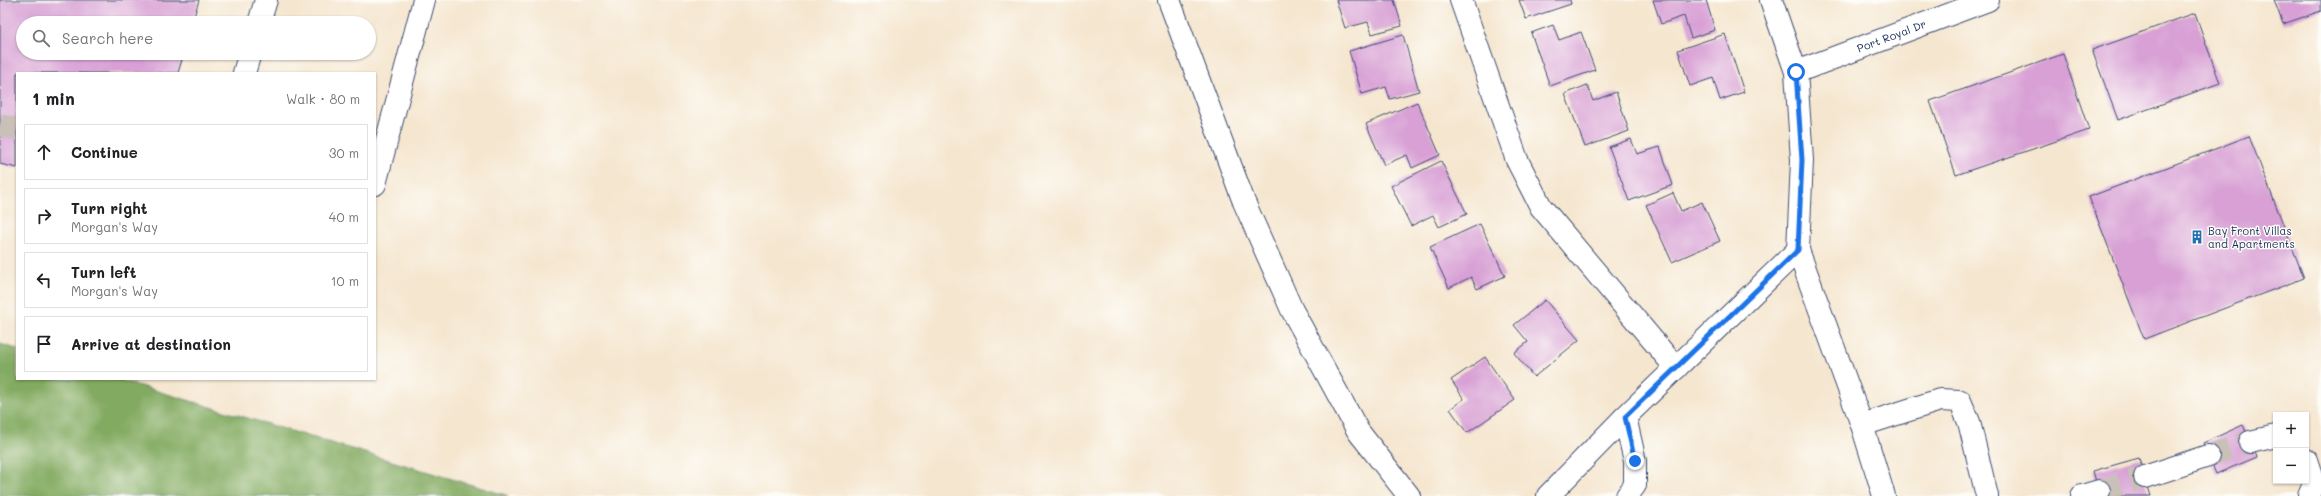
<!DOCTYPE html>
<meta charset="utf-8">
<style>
:root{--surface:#fff;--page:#f2f2f2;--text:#202124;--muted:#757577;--line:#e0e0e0}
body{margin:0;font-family:Mali,sans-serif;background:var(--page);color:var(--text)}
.controls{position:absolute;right:12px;bottom:12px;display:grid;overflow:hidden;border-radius:0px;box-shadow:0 1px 3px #0004}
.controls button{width:36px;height:36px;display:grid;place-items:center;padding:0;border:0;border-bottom:1px solid var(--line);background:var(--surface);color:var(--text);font:20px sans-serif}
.stop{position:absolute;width:12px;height:12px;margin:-9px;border:3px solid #1a73e8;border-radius:50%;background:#fff}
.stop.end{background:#1a73e8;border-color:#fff;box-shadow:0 1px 4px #0008}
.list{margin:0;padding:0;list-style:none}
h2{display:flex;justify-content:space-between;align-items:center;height:52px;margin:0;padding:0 16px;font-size:17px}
h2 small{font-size:13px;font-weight:400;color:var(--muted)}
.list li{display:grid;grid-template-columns:26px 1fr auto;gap:12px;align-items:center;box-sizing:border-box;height:56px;margin:0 8px 8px;padding:0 8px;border:1px solid var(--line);border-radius:0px}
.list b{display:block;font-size:15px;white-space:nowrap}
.list p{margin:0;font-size:13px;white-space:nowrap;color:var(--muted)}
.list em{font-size:13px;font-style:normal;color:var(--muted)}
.icon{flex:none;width:22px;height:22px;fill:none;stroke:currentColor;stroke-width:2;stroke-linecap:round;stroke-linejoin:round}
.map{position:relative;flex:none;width:2321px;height:496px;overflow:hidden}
.search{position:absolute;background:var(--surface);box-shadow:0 1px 3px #0004;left:16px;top:16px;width:360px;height:44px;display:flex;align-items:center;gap:10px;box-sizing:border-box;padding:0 14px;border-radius:22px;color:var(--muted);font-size:15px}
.panel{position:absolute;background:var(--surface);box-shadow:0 1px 3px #0004;left:16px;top:72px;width:360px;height:308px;border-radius:0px}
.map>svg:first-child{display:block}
.forest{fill:#82aa60;stroke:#4e6c5f}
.building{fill:#d8a0d5}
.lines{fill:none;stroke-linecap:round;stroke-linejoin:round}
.minor-tunnel{stroke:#c9c1b8;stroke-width:22;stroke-dasharray:22 11;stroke-linecap:butt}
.minor-casing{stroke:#3c4a6f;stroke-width:24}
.minor{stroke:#fff;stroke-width:22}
.route{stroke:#1a73e8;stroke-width:5}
.labels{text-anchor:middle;stroke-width:3;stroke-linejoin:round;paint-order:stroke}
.street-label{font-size:11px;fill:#1b2f5e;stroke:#fdfcf7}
.poi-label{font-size:11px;fill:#1b2f5e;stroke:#fdfcf7;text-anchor:start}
</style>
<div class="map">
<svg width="2321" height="496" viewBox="0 0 2321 496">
<rect width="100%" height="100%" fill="#fdfcf7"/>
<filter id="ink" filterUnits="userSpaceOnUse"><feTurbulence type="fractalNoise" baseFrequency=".025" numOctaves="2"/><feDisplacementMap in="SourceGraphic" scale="8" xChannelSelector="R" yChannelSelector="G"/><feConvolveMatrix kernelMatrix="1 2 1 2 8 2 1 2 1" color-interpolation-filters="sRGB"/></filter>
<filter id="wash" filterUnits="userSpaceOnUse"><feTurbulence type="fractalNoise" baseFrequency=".012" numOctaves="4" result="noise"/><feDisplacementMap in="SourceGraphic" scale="16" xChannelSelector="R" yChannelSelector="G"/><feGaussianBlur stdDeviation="0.9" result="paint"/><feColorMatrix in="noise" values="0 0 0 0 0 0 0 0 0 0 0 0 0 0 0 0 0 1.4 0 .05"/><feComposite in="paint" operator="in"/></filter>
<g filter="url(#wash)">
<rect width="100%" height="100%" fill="#f5e6cf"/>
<path class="forest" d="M0,344L17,349V379H117L509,496H0Z"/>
<g id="blocks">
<path class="building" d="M0,0H199L192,23H23V53H184L178,73H17V168L0,164Z
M1336,0H1394L1402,26L1372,34L1368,22L1345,28Z
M1519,0H1570L1571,4L1526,19Z
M1653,0H1706L1715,30L1691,38L1684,16L1661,24Z
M2274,0H2321V11L2283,24Z
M2195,13L2220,83L2118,120L2092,50Z
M1553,25L1559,40L1581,32L1595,70L1550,86L1531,33Z
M1725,34L1744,92L1720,100L1713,78L1690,86L1678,50Z
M1403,35L1419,91L1390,99L1386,87L1362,94L1349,51Z
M2063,54L2089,130L1956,175L1930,101Z
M1587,85L1593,101L1616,92L1629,131L1585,147L1565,94Z
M1417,102L1440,155L1412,168L1407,155L1384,165L1366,124Z
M2249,136L2304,278L2144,339L2089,197Z
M1631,139L1637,154L1660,147L1673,185L1629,201L1609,147Z
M1441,161L1467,214L1439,227L1433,215L1411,226L1391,186Z
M1673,193L1681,211L1702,202L1720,241L1672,262L1646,205Z
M1480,224L1505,276L1477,289L1471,277L1449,288L1430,247Z
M1545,300L1579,340L1534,377L1514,353L1528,342L1514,325Z
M1485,357L1515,400L1467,433L1450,409L1464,399L1451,380Z
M2243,425L2257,457L2216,474L2203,443Z
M2139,458L2151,496H2100L2093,471Z"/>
</g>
</g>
<g filter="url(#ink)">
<use href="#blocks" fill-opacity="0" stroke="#3c4a6f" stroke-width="1"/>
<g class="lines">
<path class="minor-tunnel" d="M0,125L17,129
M2208,456L2250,442
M2099,491L2145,477"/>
<g class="minor-casing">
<g id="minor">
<path d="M1169,0L1244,202L1292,310L1358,431L1409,496"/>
<path d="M1461,0L1517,160L1541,207L1676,368"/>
<path d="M1771,0L1796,72L1802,160L1798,250L1862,425L1884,496"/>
<path d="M259,23L266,0"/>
<path id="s1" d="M1796,72L1988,0"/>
<path d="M244,73L250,53"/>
<path d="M375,184L424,0"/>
<path d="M1625,417L1635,461V485L1627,496"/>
<path d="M1862,425L1940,400L1960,401L1969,422L1987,496"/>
<path d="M2250,442L2276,436"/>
<path d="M2306,460L2314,484L2309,496"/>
<path d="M2145,477L2208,456"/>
<path d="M1548,496L1625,417L1798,250"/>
<path d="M2082,496L2099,491"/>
</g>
</g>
<use href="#minor" class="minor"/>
</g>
</g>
<g class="lines" filter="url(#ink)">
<path class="route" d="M1635,461L1625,417L1798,250L1802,160L1796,72"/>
</g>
<defs>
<g id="building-bare" transform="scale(1.08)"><path d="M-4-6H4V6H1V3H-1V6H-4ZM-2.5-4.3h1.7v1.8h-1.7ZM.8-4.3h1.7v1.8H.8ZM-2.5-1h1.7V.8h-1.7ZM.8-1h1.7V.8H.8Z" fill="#1f6fb2" stroke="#fdfcf7" stroke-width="2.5" paint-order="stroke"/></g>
</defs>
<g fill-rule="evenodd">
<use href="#building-bare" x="2197" y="237"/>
</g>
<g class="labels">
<g class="street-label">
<text dy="4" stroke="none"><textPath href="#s1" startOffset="102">Port Royal Dr</textPath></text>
</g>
<g class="poi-label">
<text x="2208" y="235">Bay Front Villas<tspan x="2208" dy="13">and Apartments</tspan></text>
</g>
</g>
</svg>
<div class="controls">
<button>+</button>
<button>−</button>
</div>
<div class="stop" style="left:1796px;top:72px"></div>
<div class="stop end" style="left:1635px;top:461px"></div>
<div class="search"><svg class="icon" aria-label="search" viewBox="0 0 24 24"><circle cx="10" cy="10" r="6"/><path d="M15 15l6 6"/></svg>Search here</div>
<section class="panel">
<h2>1 min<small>Walk · 80 m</small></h2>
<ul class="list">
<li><svg class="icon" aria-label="ahead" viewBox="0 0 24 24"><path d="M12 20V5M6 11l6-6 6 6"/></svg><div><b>Continue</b></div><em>30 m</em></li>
<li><svg class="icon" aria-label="right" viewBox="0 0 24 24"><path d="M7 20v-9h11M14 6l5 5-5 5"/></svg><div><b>Turn right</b><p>Morgan's Way</p></div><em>40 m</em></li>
<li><svg class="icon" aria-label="left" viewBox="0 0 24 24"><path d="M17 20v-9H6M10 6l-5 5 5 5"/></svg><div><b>Turn left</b><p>Morgan's Way</p></div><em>10 m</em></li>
<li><svg class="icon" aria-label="arrive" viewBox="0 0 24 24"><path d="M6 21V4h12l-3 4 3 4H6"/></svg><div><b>Arrive at destination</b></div></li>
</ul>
</section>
</div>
